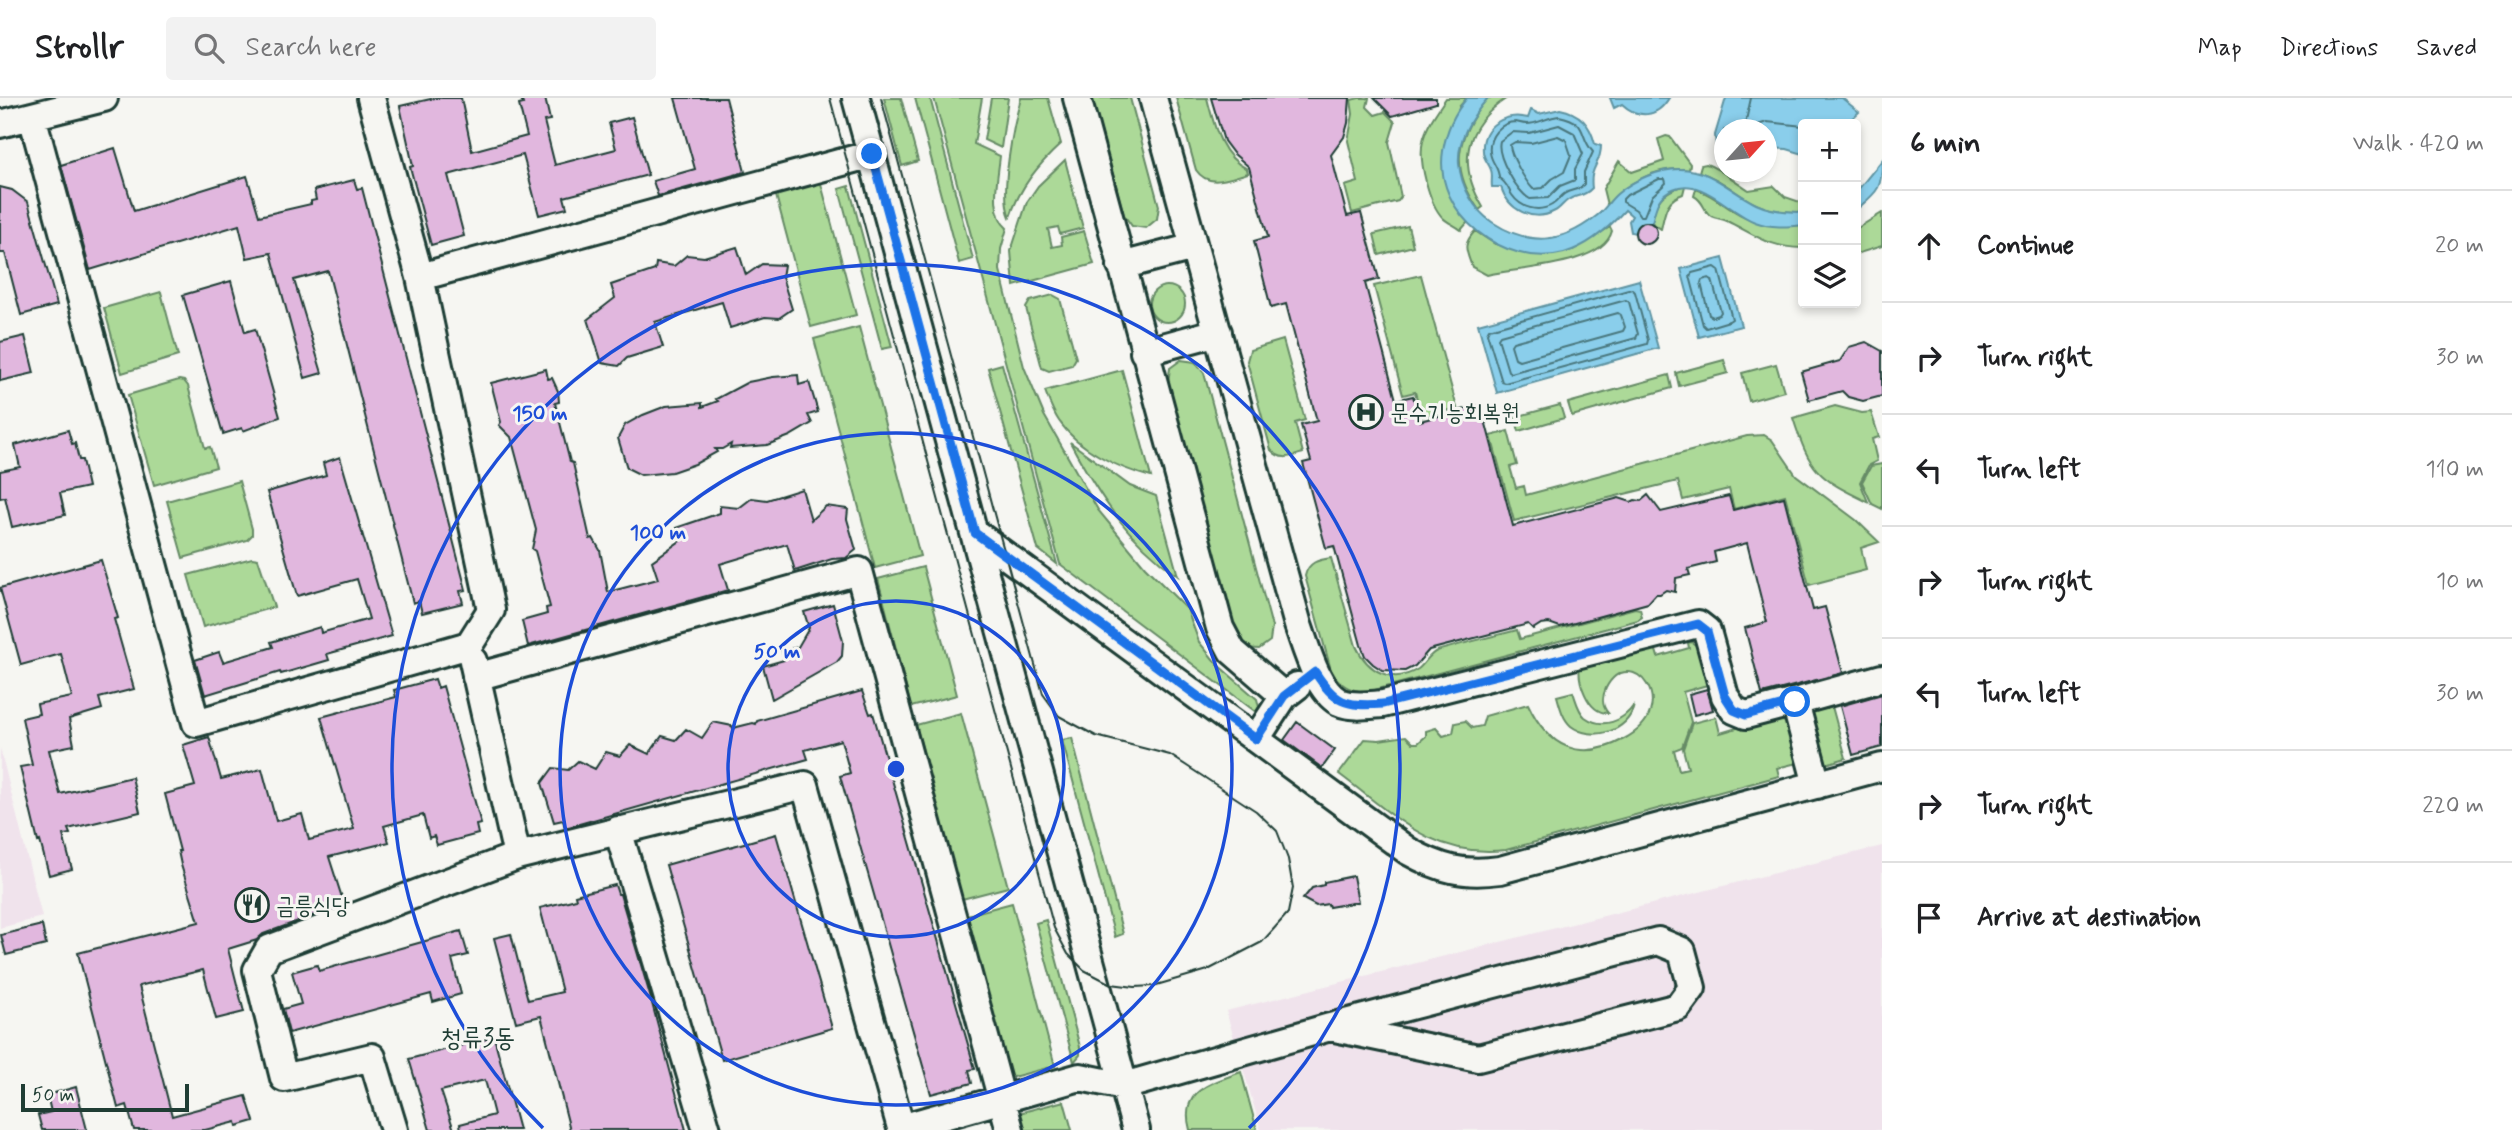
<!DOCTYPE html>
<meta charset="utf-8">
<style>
:root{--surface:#fff;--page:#f2f2f2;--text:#202124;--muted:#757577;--line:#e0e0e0}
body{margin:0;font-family:Mynerve,"Poor Story",sans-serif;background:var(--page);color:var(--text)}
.controls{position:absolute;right:21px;top:21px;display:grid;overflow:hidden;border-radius:7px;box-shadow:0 4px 10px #0003}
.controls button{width:63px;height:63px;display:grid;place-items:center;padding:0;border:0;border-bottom:2px solid var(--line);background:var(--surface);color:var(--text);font:35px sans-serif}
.compass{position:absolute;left:1714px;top:21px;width:63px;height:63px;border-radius:50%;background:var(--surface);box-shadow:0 4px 10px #0003;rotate:63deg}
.scale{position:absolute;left:21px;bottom:18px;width:168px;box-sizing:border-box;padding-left:7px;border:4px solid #1f3d34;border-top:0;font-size:19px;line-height:24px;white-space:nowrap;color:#1f3d34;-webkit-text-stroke:5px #f6f6f2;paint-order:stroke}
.stop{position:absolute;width:21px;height:21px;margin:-16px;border:5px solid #1a73e8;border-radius:50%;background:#fff}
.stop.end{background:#1a73e8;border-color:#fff;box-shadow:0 2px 7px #0008}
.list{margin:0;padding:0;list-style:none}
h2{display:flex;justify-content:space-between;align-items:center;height:91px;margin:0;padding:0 28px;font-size:30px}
h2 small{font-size:23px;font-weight:400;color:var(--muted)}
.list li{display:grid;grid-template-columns:46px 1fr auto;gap:21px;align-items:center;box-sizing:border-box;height:112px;padding:0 28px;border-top:2px solid var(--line)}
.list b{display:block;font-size:26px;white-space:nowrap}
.list em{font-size:23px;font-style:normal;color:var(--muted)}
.icon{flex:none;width:38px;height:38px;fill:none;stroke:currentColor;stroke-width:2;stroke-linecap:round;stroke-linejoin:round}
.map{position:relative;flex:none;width:1882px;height:1032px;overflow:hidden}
header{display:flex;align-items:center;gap:42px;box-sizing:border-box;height:98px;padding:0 35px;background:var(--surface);border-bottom:2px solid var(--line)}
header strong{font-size:33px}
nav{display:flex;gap:38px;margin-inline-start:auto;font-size:24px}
.search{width:490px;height:63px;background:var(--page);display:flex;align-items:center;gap:18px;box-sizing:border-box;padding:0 24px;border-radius:7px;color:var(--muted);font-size:26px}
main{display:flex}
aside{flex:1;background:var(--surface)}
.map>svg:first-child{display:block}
.built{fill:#f0e3ec}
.green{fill:#acd998;stroke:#668b66;stroke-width:2}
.water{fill:#8aceeb;stroke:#5f94a2;stroke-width:2}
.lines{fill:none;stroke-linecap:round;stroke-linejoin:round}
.shore{stroke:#4a777d;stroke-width:2}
.building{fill:#e1b7de;stroke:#1f3d34;stroke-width:2}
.minor-casing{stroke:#1f3d34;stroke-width:32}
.minor{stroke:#f6f6f2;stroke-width:26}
.tram{stroke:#1f3d34;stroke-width:2}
.route{stroke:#1a73e8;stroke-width:9}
.ring{fill:none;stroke:#1d4ed8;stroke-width:3.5}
.labels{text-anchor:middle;stroke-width:6;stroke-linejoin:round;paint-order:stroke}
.poi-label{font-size:23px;fill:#1f3d34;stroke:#f6f6f2;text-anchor:start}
.quarter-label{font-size:26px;fill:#1f3d34;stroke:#f6f6f2}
.centre{fill:#1d4ed8;stroke:#f6f6f2;stroke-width:3.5}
.ring-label{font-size:21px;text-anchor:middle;font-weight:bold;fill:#1d4ed8;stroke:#f6f6f2;stroke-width:6;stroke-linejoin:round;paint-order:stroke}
</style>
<header>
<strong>Strollr</strong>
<div class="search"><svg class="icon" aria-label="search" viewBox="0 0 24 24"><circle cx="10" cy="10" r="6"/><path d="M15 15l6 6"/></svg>Search here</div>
<nav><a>Map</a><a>Directions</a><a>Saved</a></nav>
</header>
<main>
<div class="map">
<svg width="1882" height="1032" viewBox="0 0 1882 1032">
<rect width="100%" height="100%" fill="#f6f6f2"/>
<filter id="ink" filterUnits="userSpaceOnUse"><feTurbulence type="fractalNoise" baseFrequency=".0143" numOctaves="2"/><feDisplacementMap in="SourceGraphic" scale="14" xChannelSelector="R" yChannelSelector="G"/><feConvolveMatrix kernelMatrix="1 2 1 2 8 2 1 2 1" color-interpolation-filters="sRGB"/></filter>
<g filter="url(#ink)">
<path class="built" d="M0,650L42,819L0,830Z
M1882,748V1032H1261L1226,913Z"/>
<path class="green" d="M884,0H901L918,63L902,68Z
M915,0H930L973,161L959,165Z
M934,0H982L974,46L1000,58C998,79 989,115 1007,130L1001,151L1000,172L1024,269L1044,317L1098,412L1145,469L1187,511L1199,544L1218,567L1257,601L1259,609L1256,614L1060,466Z
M991,0H1008L1001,50L984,42Z
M1021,0H1048L1061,46C1038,67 1020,89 1010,119C999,96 1014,25 1021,0Z
M1092,0H1130L1159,108L1157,121L1146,130L1132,128L1124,117Z
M1176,0H1207C1214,26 1220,58 1247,71L1248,75C1229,80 1209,91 1196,72Z
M1359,0H1369L1367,9L1375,17L1385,14L1395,24L1389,44L1401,99L1398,103L1352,115L1345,88L1358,84L1348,43L1353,16L1351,2Z
M1446,0H1467L1459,9L1456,109L1468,124L1461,132C1455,127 1448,125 1443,120C1429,106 1418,62 1423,43C1426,28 1438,12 1446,0Z
M1487,0H1507C1464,28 1457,66 1483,109L1479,112C1449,70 1456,39 1487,0Z
M1666,38L1670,39L1690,66L1689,72C1659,67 1625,85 1607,107L1603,91L1619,63L1632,74L1664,63L1658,41Z
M1065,62L1083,130L1060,136L1058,129L1048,131L1052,149L1062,147L1061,139L1084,133L1094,166L1014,188L1011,153L1027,104L1038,88Z
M1706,66C1717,69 1738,85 1749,92L1774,88L1785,99L1800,104L1803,114C1786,114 1769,113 1754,105C1735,95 1720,80 1699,74L1701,67Z
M819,78L856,217L811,229L774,90Z
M849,88L892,249L882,251L839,91Z
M1682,88H1685L1683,96C1665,102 1665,115 1661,131L1651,124C1655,104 1662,94 1682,88Z
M1696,91C1708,95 1718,102 1729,110C1757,128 1771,129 1803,127V150C1770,150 1755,137 1727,123C1722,121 1716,120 1711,118C1703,113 1705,104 1694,98Z
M1882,115V148L1856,156V131Z
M1408,128L1413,148L1379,157L1374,136Z
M1610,129L1612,133C1603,168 1517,170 1487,177L1472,169C1466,152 1462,147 1475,133L1495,146L1573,152Z
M1421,177L1457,310L1422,319L1415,294L1403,297L1374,188Z
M1149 206a18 18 0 1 1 36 0a18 18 0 1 1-36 0Z
M161,194L178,258L122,275L104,210Z
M1053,197L1060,201L1076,260L1072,267L1049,273L1042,270L1026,210L1030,203Z
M859,229L920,458L875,470L814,241Z
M1283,242L1305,322L1295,325L1303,355C1290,359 1281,363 1271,352L1247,263L1250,252Z
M1181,262L1195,264L1204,275L1272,529L1270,543L1259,551L1245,550L1237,538L1168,285L1170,270Z
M1724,262L1728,275L1679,288L1676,275Z
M1002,266L1057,466L1038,451L988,270Z
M1776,266L1784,293L1749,303L1742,275Z
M1122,272L1151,379C1118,370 1079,352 1059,323C1053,314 1049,303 1045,293Z
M1669,277L1672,290L1572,318L1568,305Z
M179,282L184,283L188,288L205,350L210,349L216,369L154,387L128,297Z
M1560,307L1564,320L1519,333L1515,319Z
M1835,308L1862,315L1871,314L1879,339L1872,341L1877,363L1869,367L1860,384L1868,404C1817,380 1810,373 1793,320Z
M1508,333L1517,367L1510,369L1516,390L1524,388L1526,397L1747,338L1764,337L1772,342L1796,377L1856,422L1879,444L1861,450L1866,472L1809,487L1785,397L1734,411L1729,391L1683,402L1678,383L1514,423L1491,338Z
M1070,344L1130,388L1156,398L1178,478C1126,440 1100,400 1070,344Z
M1882,366V411L1872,406L1862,384L1871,368Z
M239,383L252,431V437L247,442L183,460L167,403Z
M252,460L258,461L274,509L203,529L188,477Z
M1331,460L1356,548C1367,572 1391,588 1418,571C1425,566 1429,556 1437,553C1463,545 1491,539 1517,532L1520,541L1635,510L1640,511L1642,519L1638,522L1367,594C1349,592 1340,588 1331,572L1305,478C1308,464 1318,462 1331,460Z
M923,469L957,597L911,609L878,481Z
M1691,544L1697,548L1707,587L1683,594L1691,624L1682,649L1674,652L1679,672L1688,670L1683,651L1692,625L1716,619L1720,635C1736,631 1778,614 1789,627C1796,636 1797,653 1801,664L1777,670L1779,678L1506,752C1433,761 1393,716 1339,676L1365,641L1379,642L1406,638L1413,645H1418L1426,638V633L1436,630L1443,638L1453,635L1455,625L1465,623L1472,630L1482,628L1485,618L1528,606C1548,649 1580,665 1624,641C1685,609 1630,544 1606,590C1602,599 1601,607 1608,615C1587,615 1577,582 1580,565L1654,546L1658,559L1689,550L1688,545Z
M1573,594C1576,602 1578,613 1585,619C1603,632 1623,623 1634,607C1629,634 1592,644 1571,628C1563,621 1560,609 1557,598Z
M1830,601L1846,660L1826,666L1824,665L1811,621L1816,608Z
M961,615L1008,789L962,801L916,627Z
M1072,640L1123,836L1115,839L1062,642Z
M1012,805L1055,968L1009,980L967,817Z
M1046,822L1080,949V957L1074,964L1036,825Z
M1241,974L1257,1032H1190C1179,992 1210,986 1241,974Z
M1064,1003L1072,1032H1023L1019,1015Z"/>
<path class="water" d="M1467,0H1488C1472,18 1457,41 1459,66C1461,88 1474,112 1492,124C1529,148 1561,146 1595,119C1604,113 1609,103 1617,96C1633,82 1659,71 1680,71C1711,71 1731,94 1756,106C1771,113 1787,114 1803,114V127C1787,129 1771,130 1755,124C1730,115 1701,78 1673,91C1648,101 1659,129 1642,137L1631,134L1629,123L1632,118L1625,112C1608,131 1588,148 1564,155C1505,171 1433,116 1443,53C1446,34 1454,15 1467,0Z
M1610,0H1669C1657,20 1638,21 1622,6L1614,10Z
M1726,0H1842L1859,14L1846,26H1803V56L1787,51L1767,50L1766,32H1724V57L1717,60L1715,37Z
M1560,11C1580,15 1590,26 1595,46L1601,48C1601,67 1589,68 1592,90C1583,100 1576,96 1568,102C1563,105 1560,111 1555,113C1533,125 1508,112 1501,89H1492C1491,84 1493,76 1491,72C1489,65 1483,61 1483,53C1481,27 1506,14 1528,20L1531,12L1539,16Z
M1882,62C1882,92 1878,93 1856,112V94Z
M1723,160L1741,228L1699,239L1681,171Z
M1639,182L1658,250L1497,295L1478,226Z"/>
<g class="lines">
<path class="shore" d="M1751,0L1745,27L1746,31L1767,24L1803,28
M1559,18C1589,24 1578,37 1593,54L1584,74V87C1578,93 1571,91 1564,96C1560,99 1557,104 1552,107C1538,115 1521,110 1512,97C1507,89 1507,85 1499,80C1499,69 1491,65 1490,54C1488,39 1500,24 1516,24C1520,25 1523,26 1527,26C1537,26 1548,19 1559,18Z
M1559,27L1574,35L1583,56L1575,71V82L1560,88L1548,100L1530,101C1516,93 1496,57 1500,43L1512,34L1529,35Z
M1558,38L1566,42L1571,57L1564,74L1552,81L1543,90L1533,91C1526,84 1510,57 1510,47L1515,44L1531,45Z
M1659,81H1665L1666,85L1652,98L1644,118H1640L1636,112L1623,104V101L1627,97Z
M1715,169L1719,172L1732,221L1729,223L1706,230L1703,227L1690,178L1692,175Z
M1709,180L1712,182L1721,214L1719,217L1713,219L1709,217L1701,185L1702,182Z
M1632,191L1635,194L1648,242L1647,246L1505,285L1502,284L1487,235L1489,231Z
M1626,202L1629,204L1638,236L1636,240L1511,275L1508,273L1498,240L1500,237Z
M1618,215L1621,217L1625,229L1623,233L1519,262L1515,260L1511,247L1513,244Z"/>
</g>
<path class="building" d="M435,0H461L472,53L527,38L519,7L523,6L521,0H545L550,22L544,23L555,67L616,51L609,25L632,19L648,77L564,99L567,110L539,117L523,57L448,77L464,138L431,147L410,69L413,68L400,8Z
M675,0H726L745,74L658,98L653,83L695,71Z
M1211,0H1350L1348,25L1344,39L1331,57L1347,118L1361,115L1379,181L1365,185L1396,302L1413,298L1420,323L1481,307L1513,428L1619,400L1631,404L1635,402L1641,403L1648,397L1661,414L1729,398L1733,412L1784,399L1813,512L1825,509L1843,575L1762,596L1745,530L1767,524L1747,445L1714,454L1716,464L1688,471L1690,477L1676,480L1675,494L1666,492L1660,496H1656L1648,505L1560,529L1549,525L1541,526L1533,531L1528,526L1429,552L1415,568L1405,573L1382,572L1373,566L1365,558L1361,547L1334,448L1326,450L1303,365L1311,363L1301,327L1317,323L1286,206L1271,210L1254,143L1268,139L1249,69L1233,55L1224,43Z
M1374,0H1436V5L1392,18Z
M115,50L134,113L247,78L259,118L311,106V103L316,102L314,92L354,82L357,91L362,90L466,492L460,493L463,505L422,515L419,503L413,505L328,173L294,182L322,275L305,280L271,155L247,160L239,127L90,172L61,67Z
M0,89L12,92L28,104L57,207L21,217L5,155H0Z
M1635 135a11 11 0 1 1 22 0a11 11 0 1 1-22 0Z
M737,149L746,177L762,166L784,167L782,179L792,211L779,220L765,219L730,230L722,204L655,224L663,249L627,260L619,268L602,265L588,221L615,200L611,187L655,172L656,165L674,168L687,157L704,159Z
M231,183L245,234L255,231L280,319L243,333L242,330L223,336L183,197Z
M25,238L34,275L0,283V244Z
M1866,244L1882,253V298L1863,303L1848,299L1842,293L1809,302L1801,274L1840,263L1849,249Z
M546,271L548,281L552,280L558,293L559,304L555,305L570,364L573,365L590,441L593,440L600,452L608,494L658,481L652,463L680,443L676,430L720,415V408L739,410L752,400L767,402L802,391L811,422L826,408L848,411L847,421L856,452L846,460L832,461L795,473L787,446L720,466L728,492L528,548L522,523L547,516L546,510L550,509L535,453L532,451L536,432L511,339L499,327L501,324L491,285Z
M798,277L799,287L809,284L818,314L808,317L812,325L790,338L767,347L755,348L730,350L731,346L722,351H715L717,354L695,366L672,374L641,377L627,370L618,340L625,327L643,317L666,308L702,305V309L718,303L716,301L748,284L773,279Z
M68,332L72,346L75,345L79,362H82L88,389L60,395L65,417L12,429L5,399L0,400V373L20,369L15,347Z
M340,359L392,538L327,556L329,562L281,576L280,574L205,597L195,562L219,554L223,564L273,549L271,544L320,529L321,535L369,521L357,481L297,498L267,394L326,377L323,365Z
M101,462L118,520L114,521L134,591L99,600L102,611L69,621L74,647L49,652L60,696L132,679L140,714L68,731L70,736L63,737L72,771L49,777L40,743L38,744L20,669L32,667L22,620L39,616L37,606L72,599L61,556L21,567L0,490Z
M833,506L843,543L842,558L837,564L772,601L763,568L784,562L782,553L798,549L809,530L804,514Z
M435,581L438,590L443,588L481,726L476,727L478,736L437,747L434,738L429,740L423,717L384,728L389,744L329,759L344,806L263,836L257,842L228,851L244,914L216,921L203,872L139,888L172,1018L246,998L254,1023L237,1028L236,1024L205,1032H134L127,1007L118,1010L78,855L199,824L181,767L178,753H180L165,696L195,688L183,647L209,639L221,681L262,671L276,723L302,716L309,742L354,731L321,619L396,599L394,592Z
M1707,591L1713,612L1694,617L1689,596Z
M862,593L870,616L873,615L975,971L969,972L972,985L931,996L840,678L850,675L841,642L805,652L808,661L565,730L563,722L554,724L542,685L553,670L568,672L578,663L595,671L606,654L620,658L630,647L649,656L662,638L676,642L686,631L702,640L713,624L732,628L733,630L753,625L756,626L757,623Z
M1882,596V649L1853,657L1840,608Z
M1297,624L1335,652L1322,670L1284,642Z
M776,736L832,930L722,962L666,767Z
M1353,778L1358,804L1329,809L1328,806L1316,808L1303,801L1312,790L1324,787V784Z
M615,787L618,796H620L649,894L686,1032H570L541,918L516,924L494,840L511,836L528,902L562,894L540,810L576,801L575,797Z
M42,827L46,847L6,857L1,837Z
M461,833L468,857L452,861L461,896L433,904L431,896L289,935L283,911L301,906L292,874L317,867L319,873Z
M494,939L519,1032H461L460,1026L494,1017L485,982L441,993L454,1032H430L409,961Z
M76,989L87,1032H42L38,1017L51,1014L47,997Z"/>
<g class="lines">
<g class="minor-casing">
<path id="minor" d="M856,0L1136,1032
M1077,0L1220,530L1232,553L1284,598
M1153,0L1298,527C1306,549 1317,592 1339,604C1352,610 1369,607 1383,606L1698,526L1707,533L1725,598L1734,612L1746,617L1795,604
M32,18L196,625L469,547L491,512L420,179L371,0
M0,26L104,0
M1121,168L1194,149
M420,179L872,56
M1144,254L1218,234
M975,435L1408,753C1440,771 1463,777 1500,772L1882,669
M476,579L859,473L1010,1032
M1256,641L1284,598L1297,588
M1817,687L1795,604L1882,580
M618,732L707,1032
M517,758L805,687L901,1030L1080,979L1124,988L1330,929L1658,843L1682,853L1692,890L1678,909L1478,960L1330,929
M394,1032L372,959L284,980L257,872L269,851L517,758L473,563"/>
</g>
<use href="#minor" class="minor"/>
<path class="tram" d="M830,0L1054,830L1068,856L1084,872L1111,886L1135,889L1153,888L1208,872L1262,844L1288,815L1293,790L1288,761L1277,733L1256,713L1170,657L1096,638L1059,618L1043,596L881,0"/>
</g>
</g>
<g class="lines" filter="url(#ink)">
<path class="route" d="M872,56L975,435L1256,641L1284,598L1315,574C1335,605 1345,609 1383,606L1698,526L1707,533L1725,598L1734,612L1746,617L1795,604"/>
</g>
<g class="ring">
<circle cx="896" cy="671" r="168"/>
<circle cx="896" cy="671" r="336"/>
<path d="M543 1030A504 504 0 1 1 1249 1030"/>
</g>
<defs>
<g id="hospital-ring" transform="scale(1.75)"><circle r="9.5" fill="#f6f6f2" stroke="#1f3d34" stroke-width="1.5"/><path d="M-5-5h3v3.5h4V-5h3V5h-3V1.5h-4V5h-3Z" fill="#1f3d34"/></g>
<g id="restaurant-ring" transform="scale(1.75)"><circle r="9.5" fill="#f6f6f2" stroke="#1f3d34" stroke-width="1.5"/><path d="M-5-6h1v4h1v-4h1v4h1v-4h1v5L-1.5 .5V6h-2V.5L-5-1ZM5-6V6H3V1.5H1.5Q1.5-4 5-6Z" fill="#1f3d34"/></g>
</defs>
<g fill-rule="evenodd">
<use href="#hospital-ring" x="1366" y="314"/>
<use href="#restaurant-ring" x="252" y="807"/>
</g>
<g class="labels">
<g class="poi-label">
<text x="1390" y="322">문수기능회복원</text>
<text x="276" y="815">금릉식당</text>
</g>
<g class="quarter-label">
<text x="478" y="948">청류3동</text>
</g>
</g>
<circle cx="896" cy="671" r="10" class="centre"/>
<g class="ring-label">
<text x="540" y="322">150 m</text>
<text x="658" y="441">100 m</text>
<text x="777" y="560">50 m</text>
</g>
</svg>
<div class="controls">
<button>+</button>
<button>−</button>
<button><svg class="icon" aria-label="layers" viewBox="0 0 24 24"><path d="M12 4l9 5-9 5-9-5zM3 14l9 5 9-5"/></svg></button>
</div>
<svg class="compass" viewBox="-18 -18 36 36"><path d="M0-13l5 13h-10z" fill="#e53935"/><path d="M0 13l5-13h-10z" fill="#757577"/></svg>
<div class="scale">50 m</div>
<div class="stop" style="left:1795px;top:604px"></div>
<div class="stop end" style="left:872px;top:56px"></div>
</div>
<aside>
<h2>6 min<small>Walk · 420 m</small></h2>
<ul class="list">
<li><svg class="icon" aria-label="ahead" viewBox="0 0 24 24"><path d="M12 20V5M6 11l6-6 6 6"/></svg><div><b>Continue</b></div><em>20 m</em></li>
<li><svg class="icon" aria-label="right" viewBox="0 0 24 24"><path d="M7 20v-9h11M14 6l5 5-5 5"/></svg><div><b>Turn right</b></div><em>30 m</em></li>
<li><svg class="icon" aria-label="left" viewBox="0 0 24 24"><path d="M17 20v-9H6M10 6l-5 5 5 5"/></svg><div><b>Turn left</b></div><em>110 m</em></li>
<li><svg class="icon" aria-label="right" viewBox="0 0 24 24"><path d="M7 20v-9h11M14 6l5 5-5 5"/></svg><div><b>Turn right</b></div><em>10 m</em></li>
<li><svg class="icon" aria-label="left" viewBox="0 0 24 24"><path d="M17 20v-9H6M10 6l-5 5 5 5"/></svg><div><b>Turn left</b></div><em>30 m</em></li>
<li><svg class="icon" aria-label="right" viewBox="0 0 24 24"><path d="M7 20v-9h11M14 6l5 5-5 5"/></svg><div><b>Turn right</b></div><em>220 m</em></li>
<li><svg class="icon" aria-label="arrive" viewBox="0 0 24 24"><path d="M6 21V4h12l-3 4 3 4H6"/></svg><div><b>Arrive at destination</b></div></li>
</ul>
</aside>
</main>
